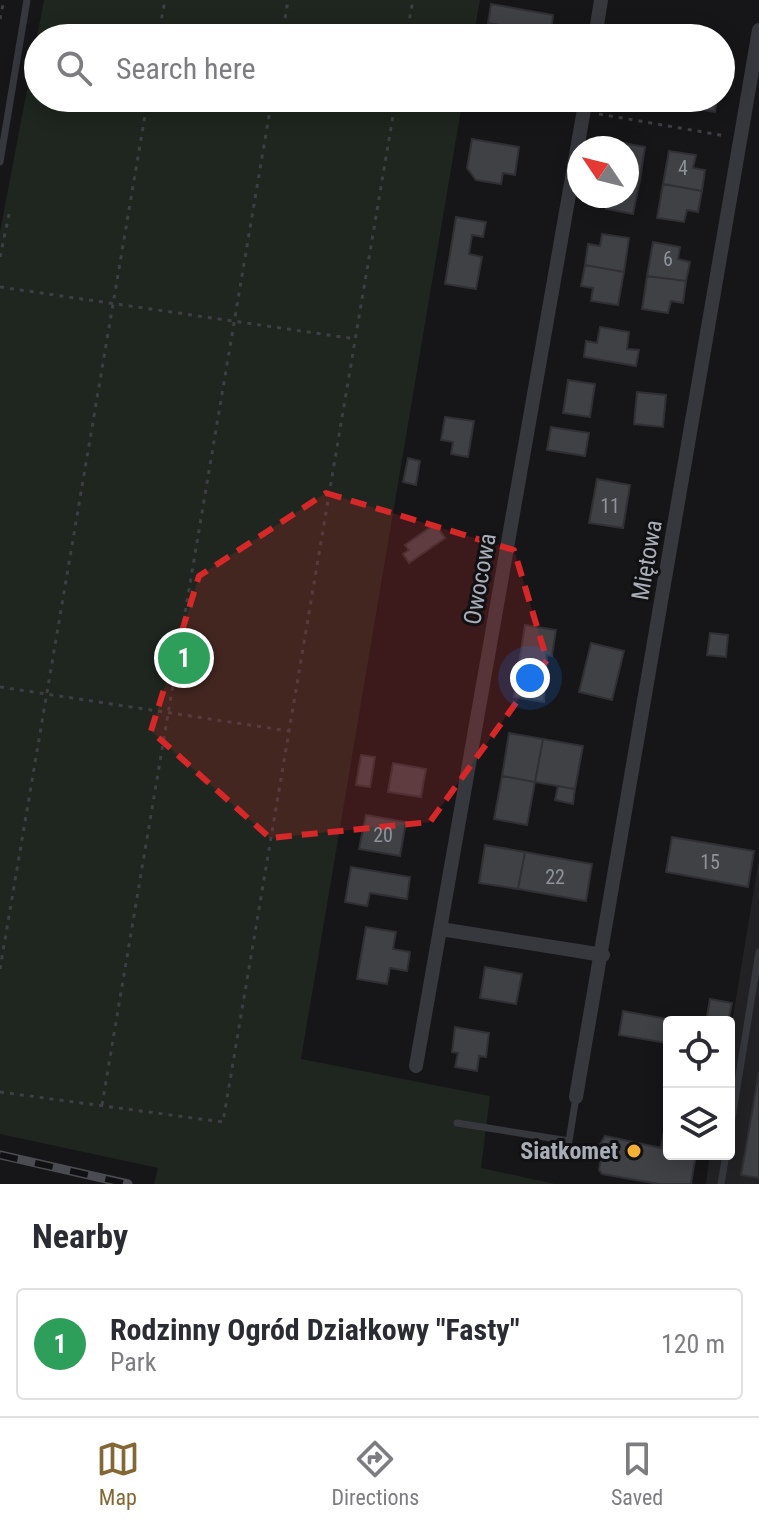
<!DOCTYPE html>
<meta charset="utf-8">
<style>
:root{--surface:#fff;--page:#f2f2f3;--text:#2b2b33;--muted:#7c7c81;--line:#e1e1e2;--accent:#856733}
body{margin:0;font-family:"Roboto Condensed",sans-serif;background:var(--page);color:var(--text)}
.controls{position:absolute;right:24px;bottom:24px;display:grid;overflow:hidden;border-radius:8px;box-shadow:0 4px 20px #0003}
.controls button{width:72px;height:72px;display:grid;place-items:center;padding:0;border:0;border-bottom:2px solid var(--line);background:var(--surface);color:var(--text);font:40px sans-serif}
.compass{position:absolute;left:567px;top:136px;width:72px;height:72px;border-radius:50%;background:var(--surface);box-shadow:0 4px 20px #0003;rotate:305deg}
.you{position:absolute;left:530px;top:678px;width:28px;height:28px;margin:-20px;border:6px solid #fff;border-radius:50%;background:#1a73e8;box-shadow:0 0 0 12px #1a73e833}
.badge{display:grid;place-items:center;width:52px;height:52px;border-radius:50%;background:var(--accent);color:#fff;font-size:26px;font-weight:700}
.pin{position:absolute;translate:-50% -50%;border:4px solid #fff;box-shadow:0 2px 8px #0006}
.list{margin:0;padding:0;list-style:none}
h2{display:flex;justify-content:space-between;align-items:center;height:104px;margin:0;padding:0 32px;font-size:34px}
h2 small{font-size:26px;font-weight:400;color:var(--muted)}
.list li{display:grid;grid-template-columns:52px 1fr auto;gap:24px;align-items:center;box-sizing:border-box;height:112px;margin:0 16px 16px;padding:0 16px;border:2px solid var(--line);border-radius:8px}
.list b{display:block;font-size:30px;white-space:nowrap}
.list p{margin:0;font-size:26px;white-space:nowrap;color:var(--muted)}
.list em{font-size:26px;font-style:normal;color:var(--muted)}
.icon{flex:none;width:44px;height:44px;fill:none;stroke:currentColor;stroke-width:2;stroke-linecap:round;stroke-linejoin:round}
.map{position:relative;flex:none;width:759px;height:1184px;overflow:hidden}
.search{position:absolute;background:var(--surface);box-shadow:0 4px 20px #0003;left:24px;right:24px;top:24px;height:88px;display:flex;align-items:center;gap:20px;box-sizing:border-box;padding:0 28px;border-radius:44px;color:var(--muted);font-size:30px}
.sheet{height:232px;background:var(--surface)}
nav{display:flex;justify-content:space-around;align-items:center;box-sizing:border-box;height:112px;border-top:2px solid var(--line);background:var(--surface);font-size:22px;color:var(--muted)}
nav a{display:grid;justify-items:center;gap:4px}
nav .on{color:var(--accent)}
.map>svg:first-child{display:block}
.built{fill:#222225}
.green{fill:#1e261f}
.building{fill:#404145;stroke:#303034;stroke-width:2}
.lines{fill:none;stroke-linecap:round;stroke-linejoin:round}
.path{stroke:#3d3f44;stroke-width:3;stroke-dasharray:4 6;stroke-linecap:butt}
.service{stroke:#37383d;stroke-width:7}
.minor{stroke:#37383d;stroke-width:14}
.rail-casing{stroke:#4a4c52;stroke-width:9}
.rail{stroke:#111113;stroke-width:6;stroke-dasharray:18;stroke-linecap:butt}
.marked{fill:#d62828;fill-opacity:0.2;stroke:#d62828;stroke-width:6;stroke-dasharray:16 10;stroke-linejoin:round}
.poi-dot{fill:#f2b134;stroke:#111113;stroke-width:3}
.labels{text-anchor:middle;stroke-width:6;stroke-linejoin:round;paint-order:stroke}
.number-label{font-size:20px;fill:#8e929b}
.street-label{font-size:24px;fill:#a8adb8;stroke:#111113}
.poi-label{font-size:24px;font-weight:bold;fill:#a8adb8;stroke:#111113;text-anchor:end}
</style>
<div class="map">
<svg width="759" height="1184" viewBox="0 0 759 1184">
<rect width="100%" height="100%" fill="#161618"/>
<path class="built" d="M759,859V1184H706L710,1154H729V1041Z"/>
<path class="green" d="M44,0H480L473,38H38V98H463L301,1059L490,1096L481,1168L555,1184H154L158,1168L0,1134V232Z"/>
<path class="building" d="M491,4L553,15L551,33L488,23Z
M634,98H717L715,112Z
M472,139L519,147L515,175L503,173L501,184L476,180L467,168Z
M618,142L645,147L640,180L627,178V148H617Z
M669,151L696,155L693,168L705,170L702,191L663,184Z
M627,178L640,180L633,214L606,209V196H627Z
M663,184L702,191L698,212L687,210L684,222L657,218Z
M456,217L486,222L483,237L472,235L469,254L482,257L476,289L445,284Z
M602,234L629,238L624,272L585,265L588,244L600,246Z
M653,242L680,247L678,259L690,262L686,281L647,276Z
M585,265L624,272L618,305L591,301L593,288L581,286Z
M647,276L686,281L683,303L671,301L668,313L642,309Z
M600,327L629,332L627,349L639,350L636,366L584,357L586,341L597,343Z
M568,380L595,384L590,417L563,413Z
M637,392L666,395L663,427L634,424Z
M445,417L474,421L468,457L451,454L453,442L441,440Z
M551,427L589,433L585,456L547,450Z
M408,458L420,461L416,485L403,482Z
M597,479L630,485L623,528L589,523Z
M435,524L445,538L409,563L403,554L409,550L405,545Z
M525,625L556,630L552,656L547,655L544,702L514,697Z
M710,633L728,635L726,657L707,655Z
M591,643L624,651L612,700L579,692Z
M509,733L543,739L535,782L502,776Z
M543,739L583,746L575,789L535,782Z
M361,755L375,757L370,787L356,785Z
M393,763L426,769L421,797L388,792Z
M502,776L535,782L527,825L494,819Z
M558,786L575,789L573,804L555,800Z
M366,815L406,822L400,856L359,849Z
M672,837L754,851L748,887L666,872Z
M485,845L525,852L518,889L479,883Z
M525,852L592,864L586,901L518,889Z
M351,867L410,877L407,899L370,893L367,906L345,902Z
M366,927L396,932L393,949L410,952L407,971L390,968L387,984L357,979Z
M485,967L522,974L516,1004L480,998Z
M710,999L732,1003L728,1022H706Z
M623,1011L678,1021V1022H669L667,1043L619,1035Z
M455,1027L489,1033L486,1057L479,1056L477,1071L455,1067L458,1053L452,1052Z
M759,1072V1178L741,1175Z
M667,1115L669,1154H696L691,1184H659L602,1174L599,1170L602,1153L598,1148L605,1136L661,1148Z"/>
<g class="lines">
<path class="path" d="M0,19L4,0
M158,38L165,0
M282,38L288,0
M406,38L413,0
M599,114L726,136
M0,257L10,210
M0,287L356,339
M0,687L289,731
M0,969L148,98
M0,1092L223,1122L396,98
M102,1105L272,98"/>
<path class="service" d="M0,162L27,0
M457,1123L569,1141L576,1097
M729,1137L759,952
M721,1184L726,1154"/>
<path class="minor" d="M595,38L601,0
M441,929L603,955
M416,1066L586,98
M576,1097L759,30"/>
<g class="rail-casing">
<path id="rail" d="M0,1155L128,1184"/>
</g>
<use href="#rail" class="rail"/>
</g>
<path class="marked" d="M326,493L514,550L547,660L430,822L270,838L151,731L199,576Z"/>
<circle class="poi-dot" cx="634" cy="1151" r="8"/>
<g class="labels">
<g class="number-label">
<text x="683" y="175">4</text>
<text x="668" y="266">6</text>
<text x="610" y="513">11</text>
<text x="383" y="842">20</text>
<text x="710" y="869">15</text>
<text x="555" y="884">22</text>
</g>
<g class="street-label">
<text transform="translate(647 560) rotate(-80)" y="8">Miętowa</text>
<text transform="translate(480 579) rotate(-80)" y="8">Owocowa</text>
</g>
<g class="poi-label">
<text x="618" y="1159">Siatkomet</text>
</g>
</g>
</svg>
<div class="controls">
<button><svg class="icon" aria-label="locate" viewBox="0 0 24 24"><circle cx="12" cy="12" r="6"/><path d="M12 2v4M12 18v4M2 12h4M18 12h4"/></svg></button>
<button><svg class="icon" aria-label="layers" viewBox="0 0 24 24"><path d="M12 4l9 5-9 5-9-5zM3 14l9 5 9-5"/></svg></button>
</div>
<svg class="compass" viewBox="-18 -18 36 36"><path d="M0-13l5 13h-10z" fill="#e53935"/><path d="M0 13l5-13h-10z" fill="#7c7c81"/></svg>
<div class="you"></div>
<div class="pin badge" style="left:184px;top:658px;background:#2e9e5b">1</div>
<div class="search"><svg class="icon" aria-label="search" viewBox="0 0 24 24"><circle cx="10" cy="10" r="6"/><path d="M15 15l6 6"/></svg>Search here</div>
</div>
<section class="sheet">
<h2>Nearby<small></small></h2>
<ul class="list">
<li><span class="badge" style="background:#2e9e5b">1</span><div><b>Rodzinny Ogród Działkowy &quot;Fasty&quot;</b><p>Park</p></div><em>120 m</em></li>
</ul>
</section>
<nav>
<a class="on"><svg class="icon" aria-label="map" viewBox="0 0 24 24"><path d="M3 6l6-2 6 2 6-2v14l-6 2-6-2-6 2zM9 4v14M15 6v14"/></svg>Map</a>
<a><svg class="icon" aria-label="directions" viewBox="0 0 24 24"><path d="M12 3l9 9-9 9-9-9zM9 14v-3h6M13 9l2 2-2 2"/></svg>Directions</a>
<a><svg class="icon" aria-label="saved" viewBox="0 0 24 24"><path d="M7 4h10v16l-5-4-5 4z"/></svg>Saved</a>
</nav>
